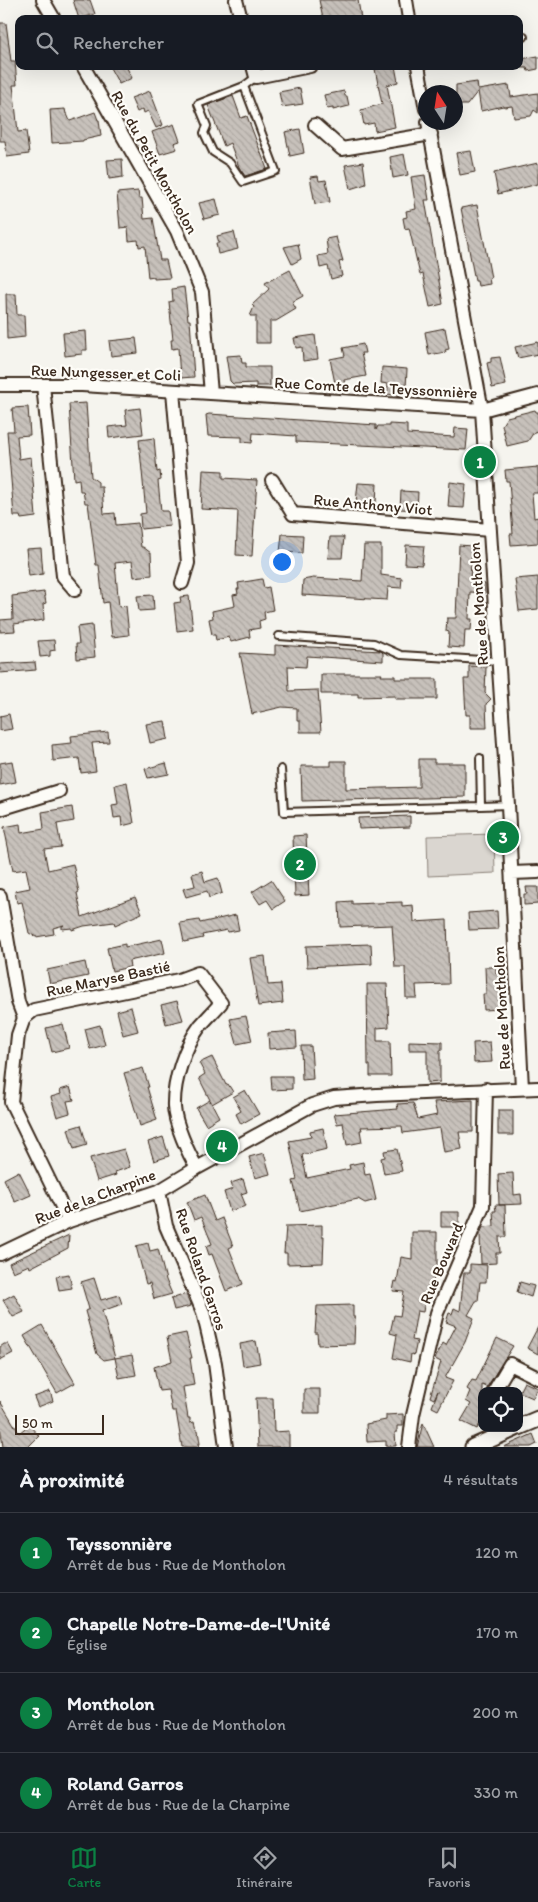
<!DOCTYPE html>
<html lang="fr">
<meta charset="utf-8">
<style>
:root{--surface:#171b24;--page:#20242c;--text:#f1f3f6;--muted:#9ea1a6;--line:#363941;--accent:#0b8043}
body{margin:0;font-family:Itim,sans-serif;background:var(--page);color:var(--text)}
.controls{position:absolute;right:15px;bottom:15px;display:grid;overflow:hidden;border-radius:10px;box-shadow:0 5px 20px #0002}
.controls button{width:45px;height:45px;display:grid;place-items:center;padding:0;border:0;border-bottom:1px solid var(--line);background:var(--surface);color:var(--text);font:25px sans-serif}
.compass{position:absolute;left:418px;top:85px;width:45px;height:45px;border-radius:50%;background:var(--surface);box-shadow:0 5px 20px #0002;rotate:348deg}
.scale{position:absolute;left:15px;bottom:12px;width:89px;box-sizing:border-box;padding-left:5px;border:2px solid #3b2a1e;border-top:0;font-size:14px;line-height:18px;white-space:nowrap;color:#3b2a1e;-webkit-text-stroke:4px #fdfcf7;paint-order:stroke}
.you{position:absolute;left:281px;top:561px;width:18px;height:18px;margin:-12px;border:4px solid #fff;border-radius:50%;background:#1a73e8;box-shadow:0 0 0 8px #1a73e833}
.badge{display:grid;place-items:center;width:32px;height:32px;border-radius:50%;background:var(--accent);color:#fff;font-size:16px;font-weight:700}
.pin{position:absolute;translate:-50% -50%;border:2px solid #fff;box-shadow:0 1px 5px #0006}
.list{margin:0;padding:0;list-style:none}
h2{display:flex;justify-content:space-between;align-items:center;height:65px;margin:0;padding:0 20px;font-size:21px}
h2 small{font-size:16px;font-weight:400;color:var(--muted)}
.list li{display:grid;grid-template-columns:32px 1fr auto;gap:15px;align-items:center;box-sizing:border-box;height:80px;padding:0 20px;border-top:1px solid var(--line)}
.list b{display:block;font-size:19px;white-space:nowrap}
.list p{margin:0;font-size:16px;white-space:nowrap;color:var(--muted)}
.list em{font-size:16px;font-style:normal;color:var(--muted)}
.icon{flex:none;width:28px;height:28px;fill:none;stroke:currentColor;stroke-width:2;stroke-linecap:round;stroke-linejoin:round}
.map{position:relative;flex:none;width:538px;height:1447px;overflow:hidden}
.search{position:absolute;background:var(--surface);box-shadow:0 5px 20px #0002;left:15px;right:15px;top:15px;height:55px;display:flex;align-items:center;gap:12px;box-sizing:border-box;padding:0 18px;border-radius:10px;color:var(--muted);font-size:19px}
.sheet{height:385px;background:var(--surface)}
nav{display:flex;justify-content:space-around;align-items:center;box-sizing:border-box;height:70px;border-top:1px solid var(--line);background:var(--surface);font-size:14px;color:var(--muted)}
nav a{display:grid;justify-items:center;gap:2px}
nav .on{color:var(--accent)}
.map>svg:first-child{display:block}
.pitch{fill:#dad6d0;stroke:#8a8077}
.building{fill:url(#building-back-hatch);stroke:#3b2a1e}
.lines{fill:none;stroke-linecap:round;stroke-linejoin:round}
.service-casing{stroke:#3b2a1e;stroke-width:10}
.minor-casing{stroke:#3b2a1e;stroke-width:16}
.tertiary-casing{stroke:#3b2a1e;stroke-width:19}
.service{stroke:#fdfcf7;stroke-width:6}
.minor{stroke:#fdfcf7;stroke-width:12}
.tertiary{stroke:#fdfcf7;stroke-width:15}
.labels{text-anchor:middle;stroke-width:4.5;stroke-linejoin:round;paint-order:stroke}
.street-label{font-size:16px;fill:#3b2a1e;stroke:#fdfcf7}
</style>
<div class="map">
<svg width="538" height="1447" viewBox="0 0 538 1447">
<defs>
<pattern id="building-back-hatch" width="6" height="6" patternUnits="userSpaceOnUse" patternTransform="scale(1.25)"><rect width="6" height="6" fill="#c7c1bb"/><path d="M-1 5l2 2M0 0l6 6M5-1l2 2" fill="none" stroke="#aca6a0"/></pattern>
</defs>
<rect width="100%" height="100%" fill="#f5f4ee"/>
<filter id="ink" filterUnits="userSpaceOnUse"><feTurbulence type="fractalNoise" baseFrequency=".02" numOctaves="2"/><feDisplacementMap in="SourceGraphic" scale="10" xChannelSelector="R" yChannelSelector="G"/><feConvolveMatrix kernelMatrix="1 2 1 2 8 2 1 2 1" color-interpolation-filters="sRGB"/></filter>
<g filter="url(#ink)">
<path class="pitch" d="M494,834L495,873L428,876L427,836Z"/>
<path class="building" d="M73,0H90L95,14L79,19Z
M319,0H358L361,19H323Z
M0,23H6L11,61H15L17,85H13L18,132L26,131L29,154L7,157L5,141H0Z
M538,56V69L528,71L527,68H522L521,59Z
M109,66H126L132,78L119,84Z
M388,66H395L398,82L387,85L395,127L375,131L374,123L364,125L361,110L382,104L375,69Z
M477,82L478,90L509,85L511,97L538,93V113L534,110L531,116L514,118L512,106L505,107L503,106L481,111L478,91L467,105H456V85Z
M300,88L303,104L282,107L279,92Z
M150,91L163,125L156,128L148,111L144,113L143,109L137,112L131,98Z
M344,91L345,96H347L349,106L333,110V108L327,109L324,95Z
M233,96L241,118L247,116L267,169L245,176L239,167L230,143L224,146L208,105Z
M65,109L66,114H67L70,121L95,112L98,120H99L101,136L83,140V141L52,143L50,110Z
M174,124L180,141L174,143L177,149L160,154L152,132Z
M300,129L304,153L290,156L285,132Z
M471,151L475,172L460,175L456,153Z
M404,154L408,175L393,178L390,157Z
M122,159L123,177L109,179L107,160Z
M363,162L366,184L350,189L345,165Z
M538,163V184L498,194L494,173Z
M425,175L429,200H425L443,304L430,307L423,274L420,275L409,228L405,229L403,218L407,217L406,211L416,209L411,177Z
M318,176L319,181L326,180L330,202L315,204L310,177Z
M138,191L139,198H142L144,219L153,218L160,260H166L170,278L154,279V277L148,278L145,246L139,247L138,240L129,241L128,227L120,228L117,193Z
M216,199L220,215L204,219L199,203Z
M477,205L491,278H489L490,284L478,286L477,281H475L461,208Z
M234,232L238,249L218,254L216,243H219L217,236Z
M336,237L343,261L339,262L342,276L331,279L328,266L320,268L318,256L328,254L326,239Z
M298,244L301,259L292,264L284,247Z
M290,270L303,296L292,302L296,309L276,321H270V343H256V316H250L254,307L252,305L269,289L265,283Z
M184,287L188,320H190L194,377L180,378L178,348L172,349L171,340H173L169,302L173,301L172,289Z
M6,294H16L17,315H24L25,337L7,339Z
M445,328L449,349L445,350L446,352L429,355L425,332Z
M86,331L87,350H82V354L65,356L63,333Z
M315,335L318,359L303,361L302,347L296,348L294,338Z
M136,338L138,353L111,356L109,341Z
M538,342V354L518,358L515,347Z
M363,344L365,353H361L366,376L344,380L345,386L336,388L330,359L345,356L343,348Z
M241,355L242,363H246V367H270V386H256V383L233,384L230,381L226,356Z
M500,357L506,385L492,388L487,363L491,362V358Z
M382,367L407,369L406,388H402L401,396L387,394L388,384L381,383Z
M86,403L91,477L98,482V487H102L104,514L115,513L116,525L138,523L141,547H143L151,553L152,575L134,577L132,561L115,563L119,607L126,606L129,635L112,637L108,602L103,603L99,565H96L88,503H85L83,491H80L79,479L74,480L69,404Z
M28,407L30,435L17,436L19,459L31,457L36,517L21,519L20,516H14L7,431H14L12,408Z
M140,408L143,434L109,438L108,427L127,425L125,410Z
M535,410L536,412H538V431L534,432L528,441L507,446L502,425L507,417Z
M209,414L376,425V430L378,426H389V424L407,425V434L454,437L455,428L468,429L466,450L296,442V436L253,433L252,443L242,442V437L208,436L206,415Z
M154,438L157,472L160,471L161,480L158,481L161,511H168L170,526L141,529L140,514L146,513L139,440Z
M538,467V493H532L534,518L538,517V543L511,545L510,534H513L509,481H506L505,470Z
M203,470L223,471V478L257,480L252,556L236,555L238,511L201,509Z
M450,482L466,484L464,508L448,507Z
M358,483L377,484L376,504L356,502Z
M401,491L418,492L417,510L400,509Z
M282,534L303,535L302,553L280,552Z
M330,537H344L342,558H328Z
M364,545H381V575L402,578L401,588L388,587L387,600L302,595L303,580L313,578L362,581Z
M406,545L424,546L422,565L405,564Z
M459,545L472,546L470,582L485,584V593L470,592L469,619H472L471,630H465L464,648L448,647L449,632L446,631L447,618H456Z
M41,548L43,574L29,576L26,549Z
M538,577V609L519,611L515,579Z
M262,579L264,588L269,587L273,610L264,612L265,619L259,621L260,628L249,630L250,637L231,642L229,637L216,640L215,635H212L209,619L213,618L212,611L235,606L233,595L238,594L237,589H239L238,583Z
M44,592L46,603L43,604L44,620L14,624L15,631L0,632V620L13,619L12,596Z
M153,595L154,610L139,611L137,596Z
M189,596L193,629L177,631L174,603L181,602L180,597Z
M92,625L95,657L77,659L76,644H79L77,627Z
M54,640L55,650L50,651V656L40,657L38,641Z
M275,645L381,651L383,653V661L307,656L306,667L288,666L289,691L318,690L321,732H300V721H297V708L282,707L252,714L240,653L275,655Z
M35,662L36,670L0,673V664Z
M469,666L486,667L485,693L491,699L486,704L487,728H470V715H466L464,679H469Z
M321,674H382L381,676H395V679H437V699H395V696L358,697V694H321Z
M9,714L12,729L0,731V716Z
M165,721L168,739L150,743L146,724Z
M108,732L109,742L92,743L96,771L81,773L79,758L53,761L52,745L72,743L71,736Z
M419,759H434V763H465V797L302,801L301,766H331V761H346V789L419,787Z
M12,761L16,782L0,785V763Z
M166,763L169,774L148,778L145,769Z
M127,782L134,823L122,826L121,817L114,818L112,805L118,804L115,785Z
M72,807L74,821L57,824L61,847L44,849L48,870L73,864L79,892L77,893L82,917L135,897L142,913L115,925L114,922L84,926L72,930V928L62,929V926L64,925L53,928L54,934L36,937L29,933L22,902L17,903L15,891L30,888L26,869L13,871L4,827L20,824L21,833L44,829L42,812Z
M410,816V827L359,829L358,818Z
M306,835L309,895L295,896L293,836Z
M202,871L205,882L218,878L222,893L209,898L207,891L186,897L183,889L195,886L192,874Z
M271,880L285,901L273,909L267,900L260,904L252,892Z
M526,887H538V904L524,905V894H527Z
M352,901V904L402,902V906L413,905L414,922L447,920L449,984L416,985L417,998H406L405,967H395L392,925L340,927L339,902Z
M497,911L498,929L469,930L468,913Z
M236,915L239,930L228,932L227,930L202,935L203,938L184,942L180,923L199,920L200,923Z
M162,939L165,953L129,961L130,967L112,971L107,948L125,944V947Z
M371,944L372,964L307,967L306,946Z
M265,956L268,985L281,984L283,1003L258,1006L250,958Z
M85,962L88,976L50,984L47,970Z
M485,967H496V974H500L502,1009L484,1010L483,994H486Z
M367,984H387L389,1027L377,1028V1041H390L391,1076H370V1065H368Z
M177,1001L183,1020L166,1024L161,1005Z
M131,1007L138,1031L123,1035L117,1011Z
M246,1016L252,1041L237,1044L230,1019Z
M63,1024L69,1048L52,1052L46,1028Z
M100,1025L105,1045L90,1049L85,1029Z
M296,1031L297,1047L269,1049L268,1033Z
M409,1041L442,1042V1050H440V1082L427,1083V1050H409Z
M490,1042L492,1062L474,1063L473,1043Z
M301,1046H311L313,1079L302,1080Z
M212,1057L226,1085L228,1084L233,1092L212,1104L199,1078L205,1074L199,1063Z
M143,1068L149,1087H147L157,1120L140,1126L124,1073Z
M271,1076H292V1089L272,1090Z
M70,1087L74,1100L67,1101L70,1113L57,1117L51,1097L61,1094L60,1090Z
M245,1090L259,1114L241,1124L236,1114L241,1111L233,1097Z
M210,1100L219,1117L206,1125L196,1108Z
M473,1100V1132H459L462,1149L444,1152L440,1128L403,1133L402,1126L361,1127L362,1130H360L362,1142L347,1145L343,1123L337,1124L334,1114L398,1109L397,1104L413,1103L418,1119L437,1115L434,1102Z
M498,1110H513V1135H498Z
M81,1125L87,1145L74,1149L68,1129Z
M323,1128L327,1149L302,1155L307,1178L350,1169L349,1165L363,1162L365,1175L370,1174L376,1200L365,1203L358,1199L300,1211L293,1181L297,1180L289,1141L311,1137L310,1131Z
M163,1137L169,1156L154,1161L148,1142Z
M124,1149L130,1167L115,1172L116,1175L97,1181L90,1158Z
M397,1149L402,1171L384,1174L381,1158L385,1157L384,1151Z
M264,1153L270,1174L255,1178L249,1157Z
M19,1171L31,1195L15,1202L4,1179Z
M513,1173L514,1195L521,1194L522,1204L499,1205L498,1174Z
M243,1179L247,1192L241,1194L246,1206L230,1211L224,1192L233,1189L231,1183Z
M205,1195L215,1221L222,1218L233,1246L229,1248L243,1284L226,1291L212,1254L209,1255L206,1246L212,1244L201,1217L194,1220L187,1202Z
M495,1205H505L506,1237H499L500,1253H496V1263L481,1264L480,1234L483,1227L494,1226L493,1211H496Z
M441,1212H459V1227H441Z
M322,1225V1236H324L323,1263L287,1264V1253H284L286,1226Z
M412,1232H437V1269L432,1284L430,1283L429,1287H427L423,1312L417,1311L412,1340L417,1341L414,1355L411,1354L410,1362L393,1358L397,1335L390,1333L394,1315L400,1316L404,1292L393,1291L395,1281L397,1282L401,1257L412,1259Z
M69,1235L68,1248L30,1268L29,1265L13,1272L9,1263Z
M148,1243L150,1251L158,1249L166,1280L172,1294L154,1299L150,1283L146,1284L136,1246Z
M470,1264L487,1265L486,1282H480L478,1301H476L468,1315L474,1318L465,1342L445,1378L453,1381L438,1410L432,1407L438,1391L434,1399L430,1397L441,1362L435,1359L443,1343L446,1345L456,1326L446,1322L449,1313L452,1314L454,1308L460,1311L464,1273H470Z
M69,1274L72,1288L59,1290L56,1276Z
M94,1278L101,1300L119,1295L122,1304L102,1311L115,1358L104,1360L97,1354L85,1311L89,1309L81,1282Z
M520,1282L534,1286L531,1297L517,1292Z
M14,1294L24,1312L13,1317L3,1300Z
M186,1294L191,1306L174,1310L171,1299Z
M353,1305V1317H355L354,1344L318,1345L317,1333H315L317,1306Z
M42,1325L75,1383L57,1393L24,1336Z
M538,1327V1354L527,1348Z
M186,1333L192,1358H190L194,1385L183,1387L188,1418H190V1423L194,1422L196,1430H198L200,1444H198L199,1447H182L176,1411H172L168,1390L159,1391L154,1367L172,1361L167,1337Z
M497,1338L513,1346L487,1387L482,1385V1420L477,1429L461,1421L471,1404L466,1401L470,1391L467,1389L472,1380L476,1381Z
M256,1341L260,1363L243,1366L240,1344Z
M4,1344H8L13,1353L0,1360V1347Z
M132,1355L136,1375L119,1378L115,1358Z
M524,1382L538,1388L533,1398L519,1392Z
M304,1389H320V1413H304Z
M50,1391L53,1401L38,1407L34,1397Z
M256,1398H273L274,1432L289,1431V1447H258Z
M0,1401L19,1433L29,1425L39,1436L28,1447H3L0,1425Z
M403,1414V1426H397V1432H395L396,1446H386V1441L367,1442L366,1424L386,1420V1415Z
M423,1423L434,1447H417Z
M533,1434L537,1444L531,1447H504Z"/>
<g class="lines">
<g class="service-casing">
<path id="service" d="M519,38L524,37
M244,86L198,104L207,126L204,133L213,152L230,163L243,182L276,171L244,86L256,77
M279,636L374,643L401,655L498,661
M281,769L284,812L481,806L480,758
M481,806L508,805"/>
</g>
<g class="minor-casing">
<path id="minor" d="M43,0L54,19
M236,0L241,19
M406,0L409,19
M83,66L177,231L202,292L211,393
M253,66L256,77L310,66
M418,66L426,109
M428,122L482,410L508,805L522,1088
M315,125L342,149L431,134
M0,385H82L482,410L538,395
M43,385L63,576L75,590
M173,391L188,563L182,583
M272,480L293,514L490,530
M0,809L59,791
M512,873L538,872
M0,896L18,1002L24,1018
M159,1191L166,1226L203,1312L215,1363L226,1447
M69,1221L11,1102L18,1035L24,1018L34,1010L179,980L198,973L221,1003C214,1011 207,1018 200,1026C185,1046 173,1081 174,1107C175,1124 188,1153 197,1168
M0,1254L69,1221L159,1191L197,1168L312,1105L334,1098L377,1095L538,1088
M494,1391L510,1364L538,1378
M409,1447L413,1415L437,1313L483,1206L486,1089"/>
</g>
<g class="tertiary-casing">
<path id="tertiary" d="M519,1427L538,1419
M473,1447L516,1428"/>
</g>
<use href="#service" class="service"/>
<use href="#minor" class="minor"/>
<use href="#tertiary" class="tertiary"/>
</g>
</g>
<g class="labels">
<g class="street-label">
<text transform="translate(155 162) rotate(61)" y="6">Rue du Petit Montholon</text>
<text transform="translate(106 372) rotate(2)" y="6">Rue Nungesser et Coli</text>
<text transform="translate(376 387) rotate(3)" y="6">Rue Comte de la Teyssonnière</text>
<text transform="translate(373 504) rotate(5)" y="6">Rue Anthony Viot</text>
<text transform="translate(478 604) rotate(-94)" y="6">Rue de Montholon</text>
<text transform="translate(108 978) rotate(-12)" y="6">Rue Maryse Bastié</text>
<text transform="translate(501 1008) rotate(-93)" y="6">Rue de Montholon</text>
<text transform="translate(95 1196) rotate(-21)" y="6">Rue de la Charpine</text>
<text transform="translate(441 1263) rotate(-67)" y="6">Rue Bouvard</text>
<text transform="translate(202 1269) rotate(71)" y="6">Rue Roland Garros</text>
</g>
</g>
</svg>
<div class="controls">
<button><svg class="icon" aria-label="locate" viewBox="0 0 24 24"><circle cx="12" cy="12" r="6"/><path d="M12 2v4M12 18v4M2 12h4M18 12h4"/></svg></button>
</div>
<svg class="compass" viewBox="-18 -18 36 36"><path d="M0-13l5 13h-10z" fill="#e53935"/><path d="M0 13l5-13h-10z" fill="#9ea1a6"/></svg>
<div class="scale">50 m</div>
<div class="you"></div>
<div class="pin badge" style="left:480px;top:462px">1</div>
<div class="pin badge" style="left:300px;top:864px">2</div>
<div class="pin badge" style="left:503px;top:837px">3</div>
<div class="pin badge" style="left:222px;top:1146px">4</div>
<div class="search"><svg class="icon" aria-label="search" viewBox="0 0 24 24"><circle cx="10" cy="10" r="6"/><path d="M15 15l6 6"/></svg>Rechercher</div>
</div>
<section class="sheet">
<h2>À proximité<small>4 résultats</small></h2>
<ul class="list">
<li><span class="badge">1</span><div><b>Teyssonnière</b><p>Arrêt de bus · Rue de Montholon</p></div><em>120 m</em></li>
<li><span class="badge">2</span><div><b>Chapelle Notre-Dame-de-l'Unité</b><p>Église</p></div><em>170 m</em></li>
<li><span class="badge">3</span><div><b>Montholon</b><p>Arrêt de bus · Rue de Montholon</p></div><em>200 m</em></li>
<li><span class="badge">4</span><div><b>Roland Garros</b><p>Arrêt de bus · Rue de la Charpine</p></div><em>330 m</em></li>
</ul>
</section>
<nav>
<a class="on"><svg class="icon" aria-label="map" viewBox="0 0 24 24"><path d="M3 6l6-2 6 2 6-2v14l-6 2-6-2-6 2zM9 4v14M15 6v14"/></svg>Carte</a>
<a><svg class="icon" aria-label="directions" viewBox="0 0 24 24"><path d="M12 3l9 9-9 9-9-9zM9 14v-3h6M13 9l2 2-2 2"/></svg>Itinéraire</a>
<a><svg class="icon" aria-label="saved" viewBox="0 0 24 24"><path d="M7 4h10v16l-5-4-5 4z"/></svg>Favoris</a>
</nav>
